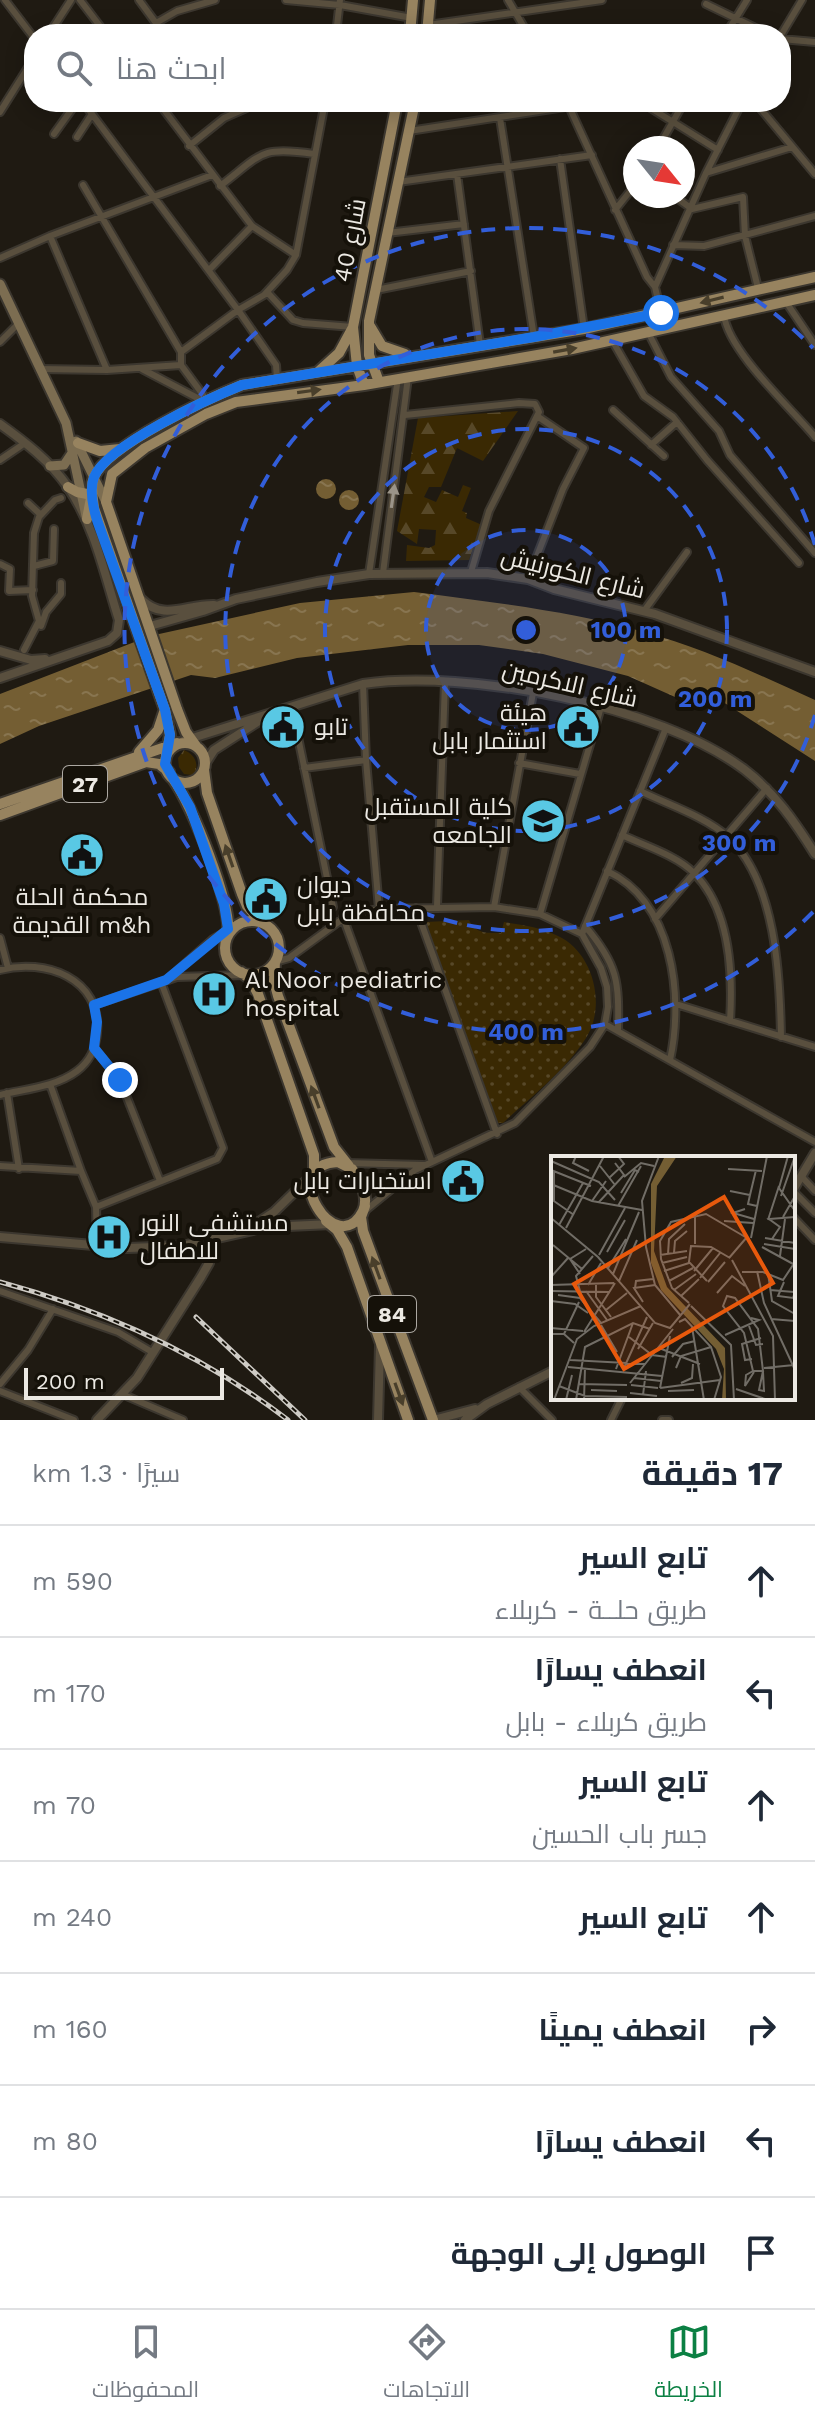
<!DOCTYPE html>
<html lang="ar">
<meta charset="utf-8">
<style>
:root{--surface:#fff;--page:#f2f2f3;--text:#1f2937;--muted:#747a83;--line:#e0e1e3;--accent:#0b8043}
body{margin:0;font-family:"Work Sans",Cairo,sans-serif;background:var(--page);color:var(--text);direction:rtl}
.compass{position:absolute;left:623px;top:136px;width:72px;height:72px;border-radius:50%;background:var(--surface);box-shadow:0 4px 20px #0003;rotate:120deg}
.scale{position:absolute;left:24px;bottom:20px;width:200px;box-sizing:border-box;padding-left:8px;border:4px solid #ece9e3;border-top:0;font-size:22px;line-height:28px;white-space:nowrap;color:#ece9e3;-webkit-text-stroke:6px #151109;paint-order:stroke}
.stop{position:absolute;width:24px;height:24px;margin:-18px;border:6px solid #1a73e8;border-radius:50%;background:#fff}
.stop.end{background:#1a73e8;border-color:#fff;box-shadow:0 2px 8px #0008}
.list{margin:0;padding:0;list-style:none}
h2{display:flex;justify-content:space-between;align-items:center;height:104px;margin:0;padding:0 32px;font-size:34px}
h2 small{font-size:26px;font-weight:400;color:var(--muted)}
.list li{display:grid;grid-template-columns:52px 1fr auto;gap:24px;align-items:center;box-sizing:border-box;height:112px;padding:0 32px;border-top:2px solid var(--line)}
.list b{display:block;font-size:30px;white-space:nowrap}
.list p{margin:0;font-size:26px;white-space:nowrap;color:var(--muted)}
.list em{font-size:26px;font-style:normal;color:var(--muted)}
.icon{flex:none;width:44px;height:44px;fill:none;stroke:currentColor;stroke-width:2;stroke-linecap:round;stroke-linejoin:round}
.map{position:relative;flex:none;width:815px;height:1420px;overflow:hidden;direction:ltr}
.search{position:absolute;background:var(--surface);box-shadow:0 4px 20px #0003;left:24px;right:24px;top:24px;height:88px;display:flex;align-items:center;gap:20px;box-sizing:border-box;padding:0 28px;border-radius:32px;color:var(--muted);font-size:30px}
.sheet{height:888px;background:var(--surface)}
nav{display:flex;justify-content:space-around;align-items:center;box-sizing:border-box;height:112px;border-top:2px solid var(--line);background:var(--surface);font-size:22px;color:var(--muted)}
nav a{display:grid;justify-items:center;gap:4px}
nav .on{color:var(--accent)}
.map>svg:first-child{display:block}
.grass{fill:url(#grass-tufts)}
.forest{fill:url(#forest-firs)}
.park{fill:url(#park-dots)}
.water{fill:url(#water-ripples)}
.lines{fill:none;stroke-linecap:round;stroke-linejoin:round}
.minor-casing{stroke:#3c372f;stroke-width:10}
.tertiary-casing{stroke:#3c372f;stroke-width:12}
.secondary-casing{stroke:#3c372f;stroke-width:13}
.primary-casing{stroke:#3c372f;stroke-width:14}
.minor{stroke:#594f3e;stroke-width:6}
.tertiary{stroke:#594f3e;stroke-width:8}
.secondary{stroke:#7c6d51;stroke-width:9}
.primary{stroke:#97835f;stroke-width:10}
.rail-casing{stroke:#cecbc5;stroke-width:5}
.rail{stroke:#151109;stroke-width:2;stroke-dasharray:6;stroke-linecap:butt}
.oneway{fill:#493f2b}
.oneway2{fill:#9b9488}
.route{stroke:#1a73e8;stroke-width:10}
.ring{fill:none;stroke:#325ed9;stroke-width:4;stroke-dasharray:14 10}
.labels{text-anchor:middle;stroke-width:8;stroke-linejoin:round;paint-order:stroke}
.shield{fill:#151109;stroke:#aca8a2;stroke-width:2}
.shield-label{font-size:22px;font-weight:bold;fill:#ece9e3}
.street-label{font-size:24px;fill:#ece9e3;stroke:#151109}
.poi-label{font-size:24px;fill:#ece9e3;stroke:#151109;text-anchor:start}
.inset-road{fill:none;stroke:#716d66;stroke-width:2}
.view{fill:#e8590c;fill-opacity:0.15;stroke:#e8590c;stroke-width:4}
.inset-edge{fill:none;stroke:#ece9e3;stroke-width:4}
.centre{fill:#325ed9;stroke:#151109;stroke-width:4}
.ring-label{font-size:24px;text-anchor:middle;font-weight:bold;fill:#325ed9;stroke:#151109;stroke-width:8;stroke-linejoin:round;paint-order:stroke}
</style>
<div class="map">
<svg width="815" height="1420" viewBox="0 0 815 1420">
<defs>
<pattern id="grass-tufts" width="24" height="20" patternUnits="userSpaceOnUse" patternTransform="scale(2)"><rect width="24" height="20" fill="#3a2903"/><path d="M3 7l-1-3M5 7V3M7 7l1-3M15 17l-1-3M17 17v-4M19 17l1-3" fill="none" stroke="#574828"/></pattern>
<pattern id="forest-firs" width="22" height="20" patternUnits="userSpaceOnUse" patternTransform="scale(2)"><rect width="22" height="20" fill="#3a2903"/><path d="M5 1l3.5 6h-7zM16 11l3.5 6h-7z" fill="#574828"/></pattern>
<pattern id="park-dots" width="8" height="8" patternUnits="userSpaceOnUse" patternTransform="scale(2)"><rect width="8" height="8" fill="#3a2903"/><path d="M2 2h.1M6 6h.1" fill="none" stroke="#574828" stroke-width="1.8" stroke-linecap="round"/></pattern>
<pattern id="water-ripples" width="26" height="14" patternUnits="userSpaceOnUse" patternTransform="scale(2)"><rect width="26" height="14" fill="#745e33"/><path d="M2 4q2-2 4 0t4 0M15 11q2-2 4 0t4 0" fill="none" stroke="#887550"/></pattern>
</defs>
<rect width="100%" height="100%" fill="#1f1a12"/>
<path class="grass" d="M184,750C194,754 199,763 195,773L192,775L184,774L179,767L178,758Z"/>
<path class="forest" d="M518,411L483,461L457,448L441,487H429L424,497L436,502L442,490L458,497L463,485L471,488L462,511L467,513L466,518L482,525L469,560L406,561L407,545L429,548L435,545L436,530L419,529L417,544L397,531L418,418Z"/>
<path class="park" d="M469,920C476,934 487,933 501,933L504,922C522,925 541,927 558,936C593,952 607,1005 586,1038C566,1070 531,1097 503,1123H498L425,922Z"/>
<path class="water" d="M316 489a10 10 0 1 1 20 0a10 10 0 1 1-20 0Z
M339 500a10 10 0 1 1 20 0a10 10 0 1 1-20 0Z
M414,592C491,602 570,611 644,632C703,648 760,675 815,700V761L720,700L684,701L628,676L543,654L479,645H408L297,658L215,678L191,675L39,726L0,744V694L150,636L300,603Z"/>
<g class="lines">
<g class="minor-casing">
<path id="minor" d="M5,0L34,38
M80,0L106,34
M139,0L164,34
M286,0L340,5L412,18
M508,0L528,34
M706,4L768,34
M156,23L177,11L215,0
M428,25L602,0
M49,34L71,0
M336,34L340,0
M726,34L747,0
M781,35L802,0
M781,39L815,42
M83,102L238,310L276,365L277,379
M158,102L252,226L296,255
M292,102L324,107
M567,102L647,277L655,287L661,313
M641,102L718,150
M755,102L815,174
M0,112L34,58
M500,118L534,337
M409,131L598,102
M54,134L77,102
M77,137L92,114
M189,146L224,118L260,102
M658,148L684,102
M560,159L584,329
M706,173L792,147
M457,174L480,345
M398,182L592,155
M83,185L181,352V365L206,399
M220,186C262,154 259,146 314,154
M674,196L692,209L743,197L745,236L758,288
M615,210L635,185
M387,233L464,224
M50,236L107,370
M673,245L704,246L815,216
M0,258L50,236L212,175
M209,270L252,226
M655,287L706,173L742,102
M376,290L471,271
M267,292L293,320L303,323L353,327
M786,302L815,345
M724,315C728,351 791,408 815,437
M648,332L671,377L719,431L730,455L815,553
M612,340L644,396L673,417L707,460L799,563
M0,342L18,324
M181,352L238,310L264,295L287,270L296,255L325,102
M39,369L107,370L181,365
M142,369L203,401
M613,410L664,456
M405,415L519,403L535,404L539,412L489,511L471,572
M651,445L677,422
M0,460L25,443
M28,503L41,515
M0,564L10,569L9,591L33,590
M34,566L53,561L54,529
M383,573L408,377
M369,574L398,378
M528,579L563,489L584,448L537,416
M644,611L687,552
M41,626L46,612L61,594V583
M24,650L39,621L32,596L34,533L39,517L55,500L61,498
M363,684L366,760L379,909
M292,708L333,907
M519,763L580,774
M304,768L366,760
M640,791C669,805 704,816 728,837C776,881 780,976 781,1037
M622,835C645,846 676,855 694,873C730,909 733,974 730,1021
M607,871C673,902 684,996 670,1060
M437,906L445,682
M494,907L533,693
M416,908L497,1134
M540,914L601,707
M343,917L432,1162
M655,919L767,788
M585,926C618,965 619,981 618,1031
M582,934L666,728
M0,938L8,968
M275,962L289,958L348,915L379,909L494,907L540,914L582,934L601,968L607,987L608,1007L605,1024L590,1047L515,1123L415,1170L366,1210
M0,970C45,958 102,978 97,1033C96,1048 89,1062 77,1071C56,1087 25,1089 0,1095
M169,978L213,939L241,923
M676,1004L815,1047
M94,1005L177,977L245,975
M605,1024L815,1142
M94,1048L120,1080L160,1181
M50,1084L81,1171L96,1207L97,1246
M7,1093L19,1169
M346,1163L423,1165
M0,1166L81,1171
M801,1176L815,1191
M793,1191L815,1213
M96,1207L217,1159L223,1148L161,982
M793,1217L815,1240
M0,1291L118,1332L152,1352
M0,1384L28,1350L53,1309
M519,1387L552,1420
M0,1391L74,1420
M124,1395L183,1420
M611,1420L622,1398
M662,1420H669"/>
</g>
<g class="tertiary-casing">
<path id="tertiary" d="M0,424C25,442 50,461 68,487C95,526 105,576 119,620L117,633L108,641L0,678
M141,599C163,622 187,604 214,605
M150,626L203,611L236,599L317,582L369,574L487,573L528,579L554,589L655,614L815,672
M0,651L31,660L45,659
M183,741L363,684C468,669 659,705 745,770C775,793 795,822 815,854
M205,764L214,750L259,721
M793,1190L815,1153
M251,1227L274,1212L313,1174
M0,1237L128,1248L182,1246L266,1227L332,1224
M97,1420L137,1378L201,1277L209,1263V1241
M378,1420L380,1346
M433,1420L475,1409
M465,1420L487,1404L553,1371"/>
</g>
<g class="secondary-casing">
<path id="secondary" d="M0,284L66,423L86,516
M76,441L106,502
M50,466L64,465L72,453"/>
</g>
<g class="primary-casing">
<path id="primary" d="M410,34L413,0
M427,34L430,0
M370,326L382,346L405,354
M318,372L339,353L352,329
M379,382L369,355V321L415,102
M364,385L357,366L353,327L397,102
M78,443L100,451L120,449
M68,487L77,492L92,495
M87,519L91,498
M165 763a20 20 0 1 1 40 0a20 20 0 1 1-40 0Z
M196,746L186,732L177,709L106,502L112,474L145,448L206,414L236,402L364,385L572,349L815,295
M139,752L158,730L164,712
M166,755L170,735L165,710L94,508C93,497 90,486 94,477C108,445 210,398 242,385L584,329L815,277
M204,770L207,793L242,894L247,906L262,923
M173,779C192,804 232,905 228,934
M0,804L177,743
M0,815L146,762L159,764L169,772
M225 948a27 27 0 1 1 54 0a27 27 0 1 1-54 0Z
M275,962L274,981L278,996L334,1147L349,1166
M241,972L250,979L258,994L314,1155V1175
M338,1162L352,1169C361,1180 369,1197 363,1211C337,1263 275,1165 338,1162Z
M365,1206L361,1217L363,1231L433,1420
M326,1221L337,1230L347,1247L408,1420"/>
</g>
<use href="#minor" class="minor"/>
<use href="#tertiary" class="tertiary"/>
<use href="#secondary" class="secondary"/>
<use href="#primary" class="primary"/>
<g class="rail-casing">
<path id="rail" d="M0,1282C103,1310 203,1355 288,1420
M196,1317L305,1420"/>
</g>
<use href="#rail" class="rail"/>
</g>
<defs><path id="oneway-solid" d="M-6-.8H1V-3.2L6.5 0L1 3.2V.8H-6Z" transform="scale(2)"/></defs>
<g class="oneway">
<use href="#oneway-solid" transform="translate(712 300) rotate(166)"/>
<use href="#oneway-solid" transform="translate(565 350) rotate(-10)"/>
<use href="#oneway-solid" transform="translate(309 391) rotate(-8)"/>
<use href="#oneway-solid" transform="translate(229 856) rotate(-109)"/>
<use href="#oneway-solid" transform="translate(315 1097) rotate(-110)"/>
<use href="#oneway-solid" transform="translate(376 1268) rotate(-110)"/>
<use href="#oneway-solid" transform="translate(399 1394) rotate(70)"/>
</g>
<use class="oneway2" href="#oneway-solid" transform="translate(393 496) rotate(-82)"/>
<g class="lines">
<path class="route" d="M120,1080L94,1048L97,1022L94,1005L166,980L228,929L224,904L190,807L165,764L170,735L165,710L97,520C93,507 89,490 94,477C107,445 210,398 242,385L534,337L661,313"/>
</g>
<circle cx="526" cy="630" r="100" fill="#325ed9" fill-opacity=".12"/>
<g class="ring">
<circle cx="526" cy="630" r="100"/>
<circle cx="526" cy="630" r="201"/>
<path d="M815 715A301 301 0 1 1 815 545"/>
<path d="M813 912A402 402 0 1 1 813 348"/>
</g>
<defs>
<g id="civic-disc" transform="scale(2.3)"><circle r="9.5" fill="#59c8e4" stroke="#151109"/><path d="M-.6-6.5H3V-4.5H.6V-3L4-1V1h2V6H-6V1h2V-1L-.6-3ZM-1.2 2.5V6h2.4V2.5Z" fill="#111"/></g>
<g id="university-disc" transform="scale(2.3)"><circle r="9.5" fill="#59c8e4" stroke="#151109"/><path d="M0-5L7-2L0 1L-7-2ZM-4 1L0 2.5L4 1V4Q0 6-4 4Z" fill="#111"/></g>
<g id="hospital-disc" transform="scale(2.3)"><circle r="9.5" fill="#59c8e4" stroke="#151109"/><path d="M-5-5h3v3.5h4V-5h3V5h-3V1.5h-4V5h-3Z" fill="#111"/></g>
</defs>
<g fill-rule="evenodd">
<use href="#civic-disc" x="283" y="727"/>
<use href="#civic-disc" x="578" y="727"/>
<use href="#university-disc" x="543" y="821"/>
<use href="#civic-disc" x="82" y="855"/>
<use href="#civic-disc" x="266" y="899"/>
<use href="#hospital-disc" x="214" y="994"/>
<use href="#civic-disc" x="463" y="1181"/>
<use href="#hospital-disc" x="109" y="1237"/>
</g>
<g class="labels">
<g class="shield">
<rect x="63" y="766" width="44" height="36" rx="6"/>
<rect x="368" y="1296" width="48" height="36" rx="6"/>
</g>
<g class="shield-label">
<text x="85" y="792">27</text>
<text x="392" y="1322">84</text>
</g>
<g class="street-label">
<text transform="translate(350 240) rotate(-79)" y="8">شارع 40</text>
<text transform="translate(573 573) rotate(14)" y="8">شارع الكورنيش</text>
<text transform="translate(570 684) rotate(13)" y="8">شارع الاكرمين</text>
</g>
<g class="poi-label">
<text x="547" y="721" text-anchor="end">هيئة<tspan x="547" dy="28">استثمار بابل</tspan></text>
<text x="314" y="735">تابو</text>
<text x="512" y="815" text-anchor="end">كلية المستقبل<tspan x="512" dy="28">الجامعه</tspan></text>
<text x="297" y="893">ديوان<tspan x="297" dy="28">محافظة بابل</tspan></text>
<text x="82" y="905" text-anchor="middle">محكمة الحلة<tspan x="82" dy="28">القديمة m&amp;h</tspan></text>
<text x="245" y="988">Al Noor pediatric<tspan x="245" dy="28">hospital</tspan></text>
<text x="432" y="1189" text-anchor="end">استخبارات بابل</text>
<text x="140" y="1231">مستشفى النور<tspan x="140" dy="28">للاطفال</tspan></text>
</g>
</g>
<g transform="translate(551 1156)">
<rect width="244" height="244" fill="#1f1a12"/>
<path d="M114,0H126L106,30L103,95L116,131L174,192L175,244H171L173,213L165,193L110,134L100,107V28Z" fill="#745e33"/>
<path class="inset-road" d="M25,0L22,7L38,15M108,0L91,45L95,91L104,129L130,160M237,0L228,32L244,55M0,5L48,26L64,44M49,10L64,29M177,13L211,15M0,14L40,30M3,15V45M73,21L90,7L103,10M58,22L73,8L67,0M0,28L41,45L91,54M179,35L199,39L197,48L206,50M70,37L84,14L88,16M199,39L205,14M230,40L244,0M0,43L23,59M41,45L55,25M48,46L73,19L64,7M67,50L90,10M194,53L182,57L203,63M144,58V88M232,61L244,40M0,62L47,101L104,167L119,172L139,148M217,64L228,30M173,65L202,67M8,69L32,27M15,72L53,0M200,82L216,0M214,82L244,87M221,83L229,71L218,63L244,61M213,88L244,93M2,89L31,113M211,91L244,109M56,96L74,64M123,97L124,85L136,75M117,98L118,83L134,68M48,99L74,52M109,99L136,95M229,100L234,63M178,102L196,81M181,104L222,180L224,244M111,107L136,101M57,112L75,83M113,115L138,107M143,115L162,92M206,115L213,147L244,214M191,116H212L232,124L244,106M217,117L221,145L244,158M29,118L19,103L35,93M62,118L88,56M0,121L17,102M149,122L169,97M68,125L86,84M118,125L142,112M156,125L138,106L140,90L160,91L179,102M157,126L174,106M233,126L227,140L242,142L244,136M0,129L63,127M37,129L50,107M45,129V141L60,161M84,132L85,125L102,123M123,134L145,118M219,134L243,136M0,135L58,136M35,135L56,164M166,137L181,120L194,130M7,139L29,142L50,167M30,139L25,120L42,100M130,140L148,123M176,140L184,142L207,173L212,215H202L193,177L172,150ZM0,145L24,148L37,157M92,146L83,132L104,129M138,147L121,132L110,103L109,85L120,66L155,58L196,82M140,150L180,189L183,244M55,154L76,137M220,163L244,165M128,166L134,163L160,191L170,221L163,244M50,169L66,196M198,170L205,189L212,188M141,171L153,244M0,172L32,175M33,176L64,127M0,178H13L23,187M13,178L28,146M174,179L208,164L200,162M78,181L101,199L116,201M108,192L149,208M87,193L102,167M121,201L132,188L144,185M201,203L194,204L191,188L210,182M19,204L94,208M17,211L111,220M125,212L130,200L160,191M213,212L243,209M65,213L82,167M72,214L96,161M202,215L195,219L194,230L203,216M212,215L208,234L213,235L212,216M83,222L110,225M79,227L122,173M130,227L141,222L142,208M27,228L76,229M80,229L107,232M8,230L34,240L76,241M109,232L119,180M109,232L169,224M185,233L217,244M40,234L66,235M117,235L143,234M79,237L106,240M92,239L95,215M3,244L26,183L43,170L90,150M15,244L21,219M25,244L34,191L82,167L99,173M33,244L34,212"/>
<path class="view" d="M173,41L222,127L73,213L23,128Z"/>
<rect width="244" height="244" class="inset-edge"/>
</g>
<circle cx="526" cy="630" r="12" class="centre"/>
<g class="ring-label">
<text x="626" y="638">100 m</text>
<text x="715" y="707">200 m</text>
<text x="739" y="851">300 m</text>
<text x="526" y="1040">400 m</text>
</g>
</svg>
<svg class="compass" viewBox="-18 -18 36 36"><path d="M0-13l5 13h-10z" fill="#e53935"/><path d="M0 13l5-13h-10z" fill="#747a83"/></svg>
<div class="scale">200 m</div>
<div class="stop" style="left:661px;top:313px"></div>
<div class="stop end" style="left:120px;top:1080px"></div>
<div class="search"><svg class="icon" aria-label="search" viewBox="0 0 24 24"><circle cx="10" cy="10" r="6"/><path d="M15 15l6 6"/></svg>ابحث هنا</div>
</div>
<section class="sheet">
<h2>17 دقيقة<small>سيرًا · 1.3 km</small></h2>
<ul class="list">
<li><svg class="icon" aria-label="ahead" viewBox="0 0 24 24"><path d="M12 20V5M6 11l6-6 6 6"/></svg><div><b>تابع السير</b><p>طريق حلــة - كربلاء</p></div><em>590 m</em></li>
<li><svg class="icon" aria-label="left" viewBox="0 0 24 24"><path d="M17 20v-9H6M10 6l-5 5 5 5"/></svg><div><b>انعطف يسارًا</b><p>طريق كربلاء - بابل</p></div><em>170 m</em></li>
<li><svg class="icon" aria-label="ahead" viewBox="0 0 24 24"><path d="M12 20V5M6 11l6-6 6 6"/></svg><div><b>تابع السير</b><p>جسر باب الحسين</p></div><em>70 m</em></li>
<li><svg class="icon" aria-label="ahead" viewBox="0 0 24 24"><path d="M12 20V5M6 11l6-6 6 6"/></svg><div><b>تابع السير</b></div><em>240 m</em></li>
<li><svg class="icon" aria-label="right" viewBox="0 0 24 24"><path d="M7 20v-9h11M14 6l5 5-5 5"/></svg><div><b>انعطف يمينًا</b></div><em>160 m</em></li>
<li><svg class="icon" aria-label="left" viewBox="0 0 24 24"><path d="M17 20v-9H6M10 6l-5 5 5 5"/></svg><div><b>انعطف يسارًا</b></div><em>80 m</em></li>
<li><svg class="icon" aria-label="arrive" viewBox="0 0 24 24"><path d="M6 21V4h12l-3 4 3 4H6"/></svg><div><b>الوصول إلى الوجهة</b></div></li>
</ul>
</section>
<nav>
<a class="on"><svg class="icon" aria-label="map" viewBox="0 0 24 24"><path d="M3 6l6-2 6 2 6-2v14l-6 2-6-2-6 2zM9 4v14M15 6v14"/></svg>الخريطة</a>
<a><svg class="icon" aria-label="directions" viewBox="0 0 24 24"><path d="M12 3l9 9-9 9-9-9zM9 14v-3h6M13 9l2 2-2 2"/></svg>الاتجاهات</a>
<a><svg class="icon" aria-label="saved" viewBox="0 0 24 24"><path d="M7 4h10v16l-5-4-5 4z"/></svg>المحفوظات</a>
</nav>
